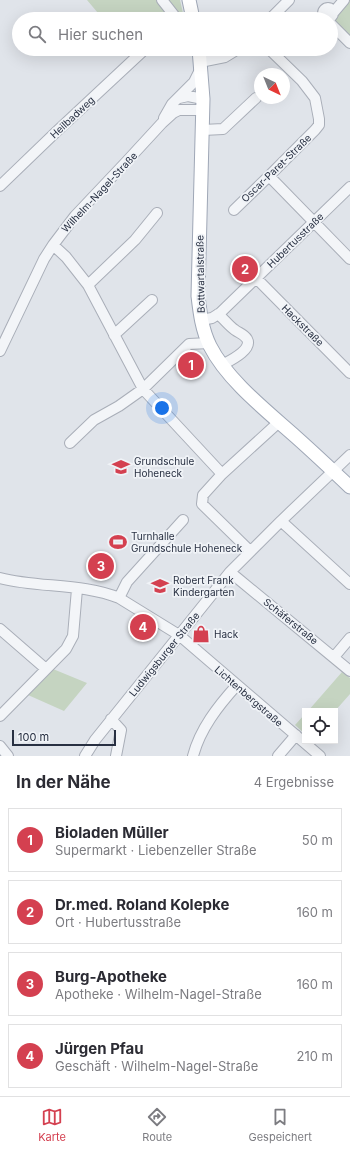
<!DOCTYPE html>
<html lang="de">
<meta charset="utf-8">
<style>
:root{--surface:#fff;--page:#f2f2f3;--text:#2b2b33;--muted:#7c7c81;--line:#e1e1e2;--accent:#d44050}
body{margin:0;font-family:Inter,sans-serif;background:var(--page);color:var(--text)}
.controls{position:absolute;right:12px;bottom:12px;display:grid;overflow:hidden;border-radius:0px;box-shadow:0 4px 16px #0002}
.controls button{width:36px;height:36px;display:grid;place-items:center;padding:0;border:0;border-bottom:1px solid var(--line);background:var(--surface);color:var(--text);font:20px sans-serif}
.compass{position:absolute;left:254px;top:68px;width:36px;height:36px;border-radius:50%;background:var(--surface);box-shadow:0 4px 16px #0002;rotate:137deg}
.scale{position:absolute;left:12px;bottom:10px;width:104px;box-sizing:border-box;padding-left:4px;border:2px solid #283042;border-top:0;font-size:11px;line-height:14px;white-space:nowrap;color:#283042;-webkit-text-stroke:3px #f0f3f7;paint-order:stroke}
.you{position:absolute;left:162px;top:408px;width:14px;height:14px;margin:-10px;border:3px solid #fff;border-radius:50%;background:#1a73e8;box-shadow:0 0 0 6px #1a73e833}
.badge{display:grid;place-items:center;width:26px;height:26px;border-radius:50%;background:var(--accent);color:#fff;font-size:13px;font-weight:700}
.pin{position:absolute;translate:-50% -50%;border:2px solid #fff;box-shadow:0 1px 4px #0006}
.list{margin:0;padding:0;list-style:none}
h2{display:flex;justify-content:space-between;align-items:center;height:52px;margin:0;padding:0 16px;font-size:17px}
h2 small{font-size:13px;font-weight:400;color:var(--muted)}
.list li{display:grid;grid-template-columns:26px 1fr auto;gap:12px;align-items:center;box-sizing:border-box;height:64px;margin:0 8px 8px;padding:0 8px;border:1px solid var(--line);border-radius:0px}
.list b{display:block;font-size:15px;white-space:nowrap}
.list p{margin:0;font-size:13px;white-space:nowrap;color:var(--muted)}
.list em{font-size:13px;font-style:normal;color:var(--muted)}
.icon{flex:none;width:22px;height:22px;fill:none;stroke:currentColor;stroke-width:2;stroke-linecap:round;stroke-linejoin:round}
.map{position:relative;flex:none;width:350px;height:756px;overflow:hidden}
.search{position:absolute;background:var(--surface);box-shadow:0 4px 16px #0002;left:12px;right:12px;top:12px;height:44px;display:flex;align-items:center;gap:10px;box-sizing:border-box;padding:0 14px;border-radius:22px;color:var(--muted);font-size:15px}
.sheet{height:340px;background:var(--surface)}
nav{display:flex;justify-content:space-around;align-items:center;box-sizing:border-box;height:56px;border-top:1px solid var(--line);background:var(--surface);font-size:11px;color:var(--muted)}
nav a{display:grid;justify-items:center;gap:2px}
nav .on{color:var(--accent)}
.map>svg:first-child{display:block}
.green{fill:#c5d4c1}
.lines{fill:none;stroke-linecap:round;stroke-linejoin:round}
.minor-casing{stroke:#a9aeb8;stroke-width:12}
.major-casing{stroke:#9fa7b6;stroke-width:15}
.minor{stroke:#f3f5f8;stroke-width:10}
.major{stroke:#fff;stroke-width:13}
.labels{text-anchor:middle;stroke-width:3.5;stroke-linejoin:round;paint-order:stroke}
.street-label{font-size:10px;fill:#283042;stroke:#f0f3f7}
.poi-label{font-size:10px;fill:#283042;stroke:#f0f3f7;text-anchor:start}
</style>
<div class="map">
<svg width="350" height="756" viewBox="0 0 350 756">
<rect width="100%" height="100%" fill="#e0e4ea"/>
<path class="green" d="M87,0H159L170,14L169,19H103Z
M166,0H180L183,13L178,15Z
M347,0H350V37L331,20Z
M53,669L87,683L64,711L28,695Z
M342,672L350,678V694L335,711H308Z
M305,714V734L295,725Z"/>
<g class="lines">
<g class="minor-casing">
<path id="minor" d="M162,0L177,19
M323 13a5 5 0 1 1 10 0a5 5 0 1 1-10 0Z
M333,13L344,0
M270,19L289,0
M331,24L350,43
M200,62L225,57L238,49
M179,98L188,96L203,99
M164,118L172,104L194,82L201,68
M203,130L223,129L256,98
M269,176L350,259
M0,186L56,132L145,49
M234,210L269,176L315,130L319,125V119L315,98L302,81L269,49
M53,245L66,257L88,285L143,389L222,474
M256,278L350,373
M88,285L135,240L157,213
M218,314C224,319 229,326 235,330C239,333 244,334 247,339C253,350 229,361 222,365
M201,320L212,318L220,313L350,187
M114,335L152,300
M0,351L44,259L53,245L75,216L127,161L162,123L173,113L179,110H203
M70,443L94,420L119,406L143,389L189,344L209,343
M281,521L350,584
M250,551L202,504L203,495L222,474L279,422
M230,572L350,671
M0,578C38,588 83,583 119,598L179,635L320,756
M119,598L127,582L183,520
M0,629L46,669
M334,657L350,638
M0,716L66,649L73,636L77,589
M111,719L121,730L116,756
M0,746L8,756
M85,756L95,740L230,572L281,521L350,455
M193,756C200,729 218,706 237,685
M278,756L296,735"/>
</g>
<g class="major-casing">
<path id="major" d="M189,0L193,19
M199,49L203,99L198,296C200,313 202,330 210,346C227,380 268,412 296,437C314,453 332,470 350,487"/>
</g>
<use href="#minor" class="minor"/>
<use href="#major" class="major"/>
</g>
<defs>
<g id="school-bare" transform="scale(1.38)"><path d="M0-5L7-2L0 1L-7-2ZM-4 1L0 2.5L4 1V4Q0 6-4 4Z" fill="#d44050" stroke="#f0f3f7" stroke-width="2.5" paint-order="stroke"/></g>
<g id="stadium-bare" transform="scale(1.38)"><path d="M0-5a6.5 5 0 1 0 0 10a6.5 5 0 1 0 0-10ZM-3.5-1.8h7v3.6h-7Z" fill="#d44050" stroke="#f0f3f7" stroke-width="2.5" paint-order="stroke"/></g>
<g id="shop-bare" transform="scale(1.38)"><path d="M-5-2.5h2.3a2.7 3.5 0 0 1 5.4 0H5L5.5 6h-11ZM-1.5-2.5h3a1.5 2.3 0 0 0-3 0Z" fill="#d44050" stroke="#f0f3f7" stroke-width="2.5" paint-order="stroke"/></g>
</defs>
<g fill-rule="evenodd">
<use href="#school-bare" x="121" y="467"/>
<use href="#stadium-bare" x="118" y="542"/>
<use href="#school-bare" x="160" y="586"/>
<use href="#shop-bare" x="201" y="634"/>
</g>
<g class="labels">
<g class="street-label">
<text transform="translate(72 117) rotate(-43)" y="4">Heilbadweg</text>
<text transform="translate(276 168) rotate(-44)" y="4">Oscar-Paret-Straße</text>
<text transform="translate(99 192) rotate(-47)" y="4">Wilhelm-Nagel-Straße</text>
<text transform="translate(295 240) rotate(-44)" y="4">Hubertusstraße</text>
<text transform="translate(200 274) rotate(-91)" y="4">Bottwartalstraße</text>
<text transform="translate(303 325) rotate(45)" y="4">Hackstraße</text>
<text transform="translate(291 621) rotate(39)" y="4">Schäferstraße</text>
<text transform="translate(164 654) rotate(-51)" y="4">Ludwigsburger Straße</text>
<text transform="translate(249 696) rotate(41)" y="4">Lichtenbergstraße</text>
</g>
<g class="poi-label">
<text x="134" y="465">Grundschule<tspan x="134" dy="12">Hoheneck</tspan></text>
<text x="131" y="540">Turnhalle<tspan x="131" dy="12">Grundschule Hoheneck</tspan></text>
<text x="173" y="584">Robert Frank<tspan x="173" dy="12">Kindergarten</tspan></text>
<text x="214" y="638">Hack</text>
</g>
</g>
</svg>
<div class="controls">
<button><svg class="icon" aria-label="locate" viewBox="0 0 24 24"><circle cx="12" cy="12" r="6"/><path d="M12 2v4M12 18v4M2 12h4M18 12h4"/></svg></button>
</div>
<svg class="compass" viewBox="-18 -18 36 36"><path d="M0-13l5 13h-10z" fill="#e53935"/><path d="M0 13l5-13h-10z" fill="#7c7c81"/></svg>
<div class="scale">100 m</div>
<div class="you"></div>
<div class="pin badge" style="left:191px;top:365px">1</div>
<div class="pin badge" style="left:245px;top:269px">2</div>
<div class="pin badge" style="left:101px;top:566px">3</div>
<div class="pin badge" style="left:143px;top:627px">4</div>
<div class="search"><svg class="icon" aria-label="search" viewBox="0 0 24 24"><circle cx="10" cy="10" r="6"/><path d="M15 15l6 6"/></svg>Hier suchen</div>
</div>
<section class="sheet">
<h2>In der Nähe<small>4 Ergebnisse</small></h2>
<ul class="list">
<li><span class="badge">1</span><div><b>Bioladen Müller</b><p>Supermarkt · Liebenzeller Straße</p></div><em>50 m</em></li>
<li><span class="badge">2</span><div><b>Dr.med. Roland Kolepke</b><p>Ort · Hubertusstraße</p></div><em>160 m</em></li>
<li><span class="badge">3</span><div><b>Burg-Apotheke</b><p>Apotheke · Wilhelm-Nagel-Straße</p></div><em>160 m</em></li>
<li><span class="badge">4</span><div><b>Jürgen Pfau</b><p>Geschäft · Wilhelm-Nagel-Straße</p></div><em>210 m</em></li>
</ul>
</section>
<nav>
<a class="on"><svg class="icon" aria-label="map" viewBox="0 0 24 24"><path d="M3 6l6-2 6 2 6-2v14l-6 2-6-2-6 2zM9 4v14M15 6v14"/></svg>Karte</a>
<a><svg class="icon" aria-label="directions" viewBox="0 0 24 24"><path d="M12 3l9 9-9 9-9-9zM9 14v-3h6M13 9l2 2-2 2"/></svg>Route</a>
<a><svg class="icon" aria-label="saved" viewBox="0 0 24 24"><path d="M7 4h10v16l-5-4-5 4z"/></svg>Gespeichert</a>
</nav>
